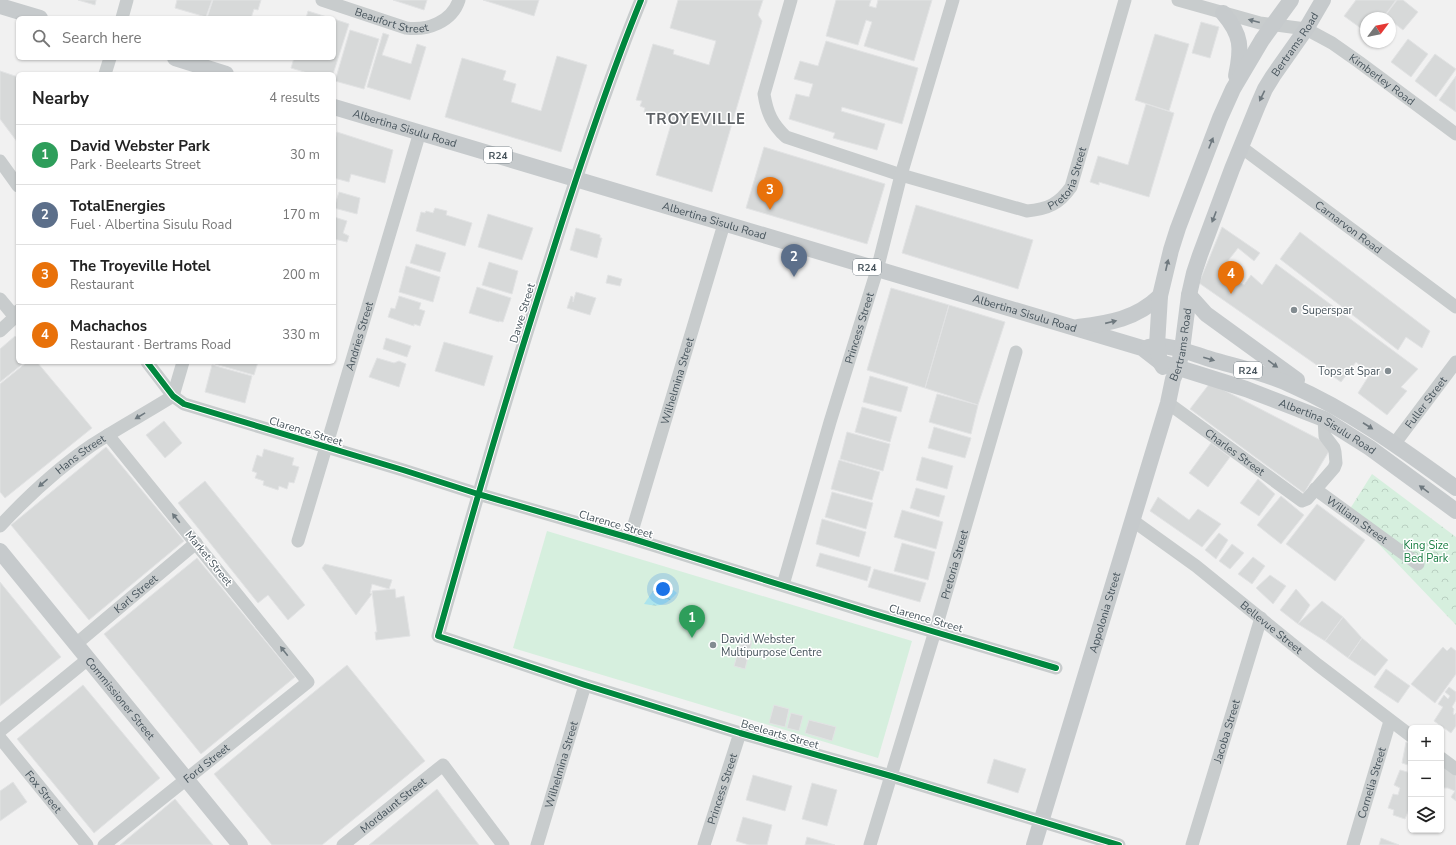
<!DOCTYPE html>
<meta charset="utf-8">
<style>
:root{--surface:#fff;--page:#f6f6f6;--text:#222;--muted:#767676;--line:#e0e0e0;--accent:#838c91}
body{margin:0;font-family:"Nunito Sans",sans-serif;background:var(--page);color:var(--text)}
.controls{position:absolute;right:12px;bottom:12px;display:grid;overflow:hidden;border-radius:6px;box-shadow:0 1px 3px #0004}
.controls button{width:36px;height:36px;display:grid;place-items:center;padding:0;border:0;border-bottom:1px solid var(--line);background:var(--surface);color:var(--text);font:20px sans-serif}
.compass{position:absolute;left:1360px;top:12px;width:36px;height:36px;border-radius:50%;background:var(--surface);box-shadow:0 1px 3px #0004;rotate:58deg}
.you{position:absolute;left:663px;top:589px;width:14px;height:14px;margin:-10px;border:3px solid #fff;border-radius:50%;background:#1a73e8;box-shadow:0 0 0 6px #1a73e833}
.badge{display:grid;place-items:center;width:26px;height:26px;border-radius:50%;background:var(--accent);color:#fff;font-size:13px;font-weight:700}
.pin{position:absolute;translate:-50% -33px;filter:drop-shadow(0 1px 2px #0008)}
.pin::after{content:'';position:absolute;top:21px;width:14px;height:12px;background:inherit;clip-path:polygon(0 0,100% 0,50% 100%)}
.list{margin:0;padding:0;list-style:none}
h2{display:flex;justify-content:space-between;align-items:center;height:52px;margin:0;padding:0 16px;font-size:17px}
h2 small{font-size:13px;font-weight:400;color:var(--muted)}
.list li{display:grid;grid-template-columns:26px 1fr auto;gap:12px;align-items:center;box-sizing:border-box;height:60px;padding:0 16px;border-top:1px solid var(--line)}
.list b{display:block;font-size:15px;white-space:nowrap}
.list p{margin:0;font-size:13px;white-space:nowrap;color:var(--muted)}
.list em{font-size:13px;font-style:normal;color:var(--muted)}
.icon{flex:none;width:22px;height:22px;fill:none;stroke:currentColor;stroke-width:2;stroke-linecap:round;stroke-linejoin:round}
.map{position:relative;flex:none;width:1456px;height:845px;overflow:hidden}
.search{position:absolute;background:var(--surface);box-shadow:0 1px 3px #0004;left:16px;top:16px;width:320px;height:44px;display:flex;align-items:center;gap:10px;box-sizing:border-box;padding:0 14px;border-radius:6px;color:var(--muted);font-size:15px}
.panel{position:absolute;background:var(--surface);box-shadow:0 1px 3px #0004;left:16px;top:72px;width:320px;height:292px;border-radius:6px}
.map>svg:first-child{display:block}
.park{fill:url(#park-crowns)}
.garden{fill:#d6efde}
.water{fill:url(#water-ripples)}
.building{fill:#d7d9d9;stroke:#e2e3e4}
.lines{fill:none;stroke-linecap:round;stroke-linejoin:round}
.minor{stroke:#c8cccd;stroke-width:13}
.major{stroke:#c6cacc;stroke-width:16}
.cycleway-casing{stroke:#fff;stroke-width:8}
.cycleway{stroke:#00873e;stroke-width:6}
.oneway{fill:#6e797f}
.oneway2{fill:#6e787e}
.poi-dot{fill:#838c91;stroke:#fff;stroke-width:1.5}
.labels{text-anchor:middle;stroke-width:3;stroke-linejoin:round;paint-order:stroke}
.shield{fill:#fff;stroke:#7f888e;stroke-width:1}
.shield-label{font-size:10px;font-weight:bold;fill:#48555d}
.street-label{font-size:11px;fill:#48555d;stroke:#fff}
.poi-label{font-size:11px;fill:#48555d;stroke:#fff;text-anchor:start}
.park-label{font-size:11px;fill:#1a7e44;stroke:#fff}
.district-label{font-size:15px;font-weight:bold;letter-spacing:1px;fill:#5d6165;stroke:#fff}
</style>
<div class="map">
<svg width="1456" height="845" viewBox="0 0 1456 845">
<defs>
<pattern id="park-crowns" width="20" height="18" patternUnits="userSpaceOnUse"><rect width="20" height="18" fill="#d6efde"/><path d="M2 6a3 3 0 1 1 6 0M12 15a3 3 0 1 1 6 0" fill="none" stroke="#b9cfc1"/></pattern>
<pattern id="water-ripples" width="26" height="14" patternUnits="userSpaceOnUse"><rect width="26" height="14" fill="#ace4ec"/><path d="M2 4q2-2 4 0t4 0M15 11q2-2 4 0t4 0" fill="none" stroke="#8ebcc2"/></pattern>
</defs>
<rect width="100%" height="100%" fill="#f1f1f1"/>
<path class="park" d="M1372,474L1456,537V625L1348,512Z"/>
<path class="garden" d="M547,531L912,641L878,758L513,648Z"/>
<path class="water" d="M659,587L671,588L677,593C665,606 660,607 644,604L653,591Z"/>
<path class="building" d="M78,0H96L95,5Z
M177,0H212L206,17L175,8Z
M213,0H261L258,10L254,9L251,18H207Z
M393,0H427L424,10Z
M483,0H539L534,16Z
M678,0H763L758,15L762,21L712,192L656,175L672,121L644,112L645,108L640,106L642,101L636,100L653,44L674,50L673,54L709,65L716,41L670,28Z
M836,0H871L869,6L876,8L878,0H932L914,61L864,46L872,22L866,20L858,45L826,36Z
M1356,0H1396L1383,18H1366V32L1344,16Z
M1397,0H1403L1418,12L1403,30L1390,20V18L1385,16Z
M308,11L330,18H306Z
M334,19L349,24L333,74H311L291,68L294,58H334Z
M1201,22L1219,27L1210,58L1192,53Z
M350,30L379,39L364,89L335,81Z
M383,33L389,35L382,55L411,64L417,44L426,47L410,100L367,87Z
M1155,34L1189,44L1169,111L1135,100Z
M1408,39L1428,54L1411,77L1391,62Z
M826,41L918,68L902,124L842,107L841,111L885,124L877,150L833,138L835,133L789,119L796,94L809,97L813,84L794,79L800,61L818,66Z
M1435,54L1456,69L1436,97L1415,81Z
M557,56L587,65L561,152L445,117L462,58L506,71L503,80L516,84L511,102L541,111Z
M0,71L18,77V143L0,119Z
M1456,76V112L1439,100Z
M1146,104L1174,113L1149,197L1099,182V185L1090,182L1098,156L1128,165Z
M337,132L393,150L385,183L351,174L349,182L334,178V145Z
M764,147L885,184L867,244L746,208Z
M339,192L360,198L357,214L334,208Z
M916,205L1033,240L1018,289L902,253Z
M435,208L447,211L446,215L472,223L465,246L416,231L421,212L425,213L426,211L433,213Z
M488,214L533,228L522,260L478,247Z
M334,217L347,221L343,233L349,236L347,242L334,239Z
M1222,227L1260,253L1254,261L1238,248L1220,271L1244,285L1251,275L1262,285L1276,264L1418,369L1401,387L1407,391L1387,415L1358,393L1370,374L1356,362L1341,382L1199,283Z
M576,228L600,235V238H602L597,258L570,250Z
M1300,232L1430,331L1422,348L1406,337L1398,350L1280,259Z
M416,244L446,253L440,272L410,263Z
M489,262L518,271L512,294L482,285Z
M406,266L440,277L433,302L399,292Z
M608,275L622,279L620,286L606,283Z
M477,287L511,298L503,322L499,321V322L469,313Z
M891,288L949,305L925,388L867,370Z
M576,292L596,298L590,315L567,308L571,296L573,297V302Z
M399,296L421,303L419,309L425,311L420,326L414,324V326L388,317L391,308L395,309Z
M949,305L1005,322L978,405L925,388Z
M15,336L18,339V362H25L0,382V349Z
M386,338L411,346L407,357L383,349Z
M444,342L493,356L484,386L435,371Z
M377,358L394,363L399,361L406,364L399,387L369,377Z
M27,362H37L92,428L5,498L0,492V384Z
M215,362H258L254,375L215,364Z
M212,365L252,376L245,403L205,392Z
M870,376L908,387L901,412L863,402Z
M1210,383L1332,446L1304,493L1190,409Z
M937,394L978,405L971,434L929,422Z
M862,407L897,417L890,442L855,432Z
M164,421L182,443L165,458L146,435Z
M934,427L971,438L965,458L928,448Z
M847,432L890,444L883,471L840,459Z
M1211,443L1230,457L1208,487L1189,473Z
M106,447L184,541L89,620L11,525Z
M264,449L294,458L292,465L299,467L294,483L289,482L287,489L279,486L278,490L263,485L264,481L255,478L257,473L252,471L257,455L262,457Z
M922,457L953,466L947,489L916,480Z
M839,460L880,472L872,500L831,489Z
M1258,479L1275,494L1259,516L1240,503Z
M205,481L305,605L288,620L268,595L258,603L178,503Z
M916,488L945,496L939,517L910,508Z
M832,492L873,503L866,529L825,517Z
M1281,496L1304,515L1281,544L1257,525Z
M1158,497L1189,520L1198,509L1221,524L1202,547L1150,511Z
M1317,504L1365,540L1335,581L1286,544Z
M902,510L943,522L936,549L894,537Z
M822,519L866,532L859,557L816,544Z
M1219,533L1228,540L1216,559L1205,550Z
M902,543L935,552L928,580L894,571Z
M1232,544L1244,553L1230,569L1219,561Z
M820,553L871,567L867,581L816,566Z
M1253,557L1265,566L1252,584L1238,574Z
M197,558L295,677L201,754L104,634Z
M325,564L392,580L389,589L372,584L370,593L372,594L356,615L322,568Z
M874,569L926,583L920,602L868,587Z
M1270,575L1286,586L1273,604L1256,588Z
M0,582L61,657L0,706Z
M395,589L396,598L404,596L410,636L376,640L375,632H377L372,591Z
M1296,589L1310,605L1298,624L1280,610Z
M1322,601L1343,617L1325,641L1298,624Z
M1343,617L1362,638L1348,658L1325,641Z
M742,638L752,641L745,669L734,666Z
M1362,638L1388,660L1375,676L1348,658Z
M1443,647L1447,651L1451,647L1456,651V674L1435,703L1411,684Z
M347,665L425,761L322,845H272L214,774Z
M1386,669L1410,686L1398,703L1374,687Z
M83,685L160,778L94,833L17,739Z
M1449,687L1456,692V700L1452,707L1454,709L1453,713L1454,715L1456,713V726L1451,733L1434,721L1443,707L1438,704L1444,695L1448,699L1450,696L1445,692Z
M774,705L789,709L785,727L769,723Z
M791,713L803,716L799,731L787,728Z
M809,720L836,727L832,741L805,733Z
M1406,742L1411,743V773L1408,772V765L1402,763Z
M994,759L1026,769L1018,793L987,783Z
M1441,765L1456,776V801L1451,797L1455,791L1448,788H1444L1441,791Z
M1400,770L1411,773V804L1405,819L1393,815L1394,810L1388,808L1393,794L1398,795L1400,788L1394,785Z
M753,775L792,786L785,811L746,800Z
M13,782L27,802L0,821V791Z
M812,783L837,790L827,826L802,819Z
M437,789L479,845H369Z
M175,799L213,845H120Z
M743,817L772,825L767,845H749L736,841Z
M807,837L835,845H805Z
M1381,838L1399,845H1379Z"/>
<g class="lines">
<g class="minor">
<path id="s1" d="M322,0L406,28C427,31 452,22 459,0"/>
<path d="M641,0C606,86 577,174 549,263C509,387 473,511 438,636L585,685L740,733L891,776L1119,845"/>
<path id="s2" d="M791,0L764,94C767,113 772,124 786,137L901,175L1027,211C1048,209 1059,204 1071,187L1125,0"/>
<path id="s3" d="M1178,0L1260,23L1306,29L1332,43L1359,62L1456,134"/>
<path d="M122,18L127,0"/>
<path d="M105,74L110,58"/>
<path id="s4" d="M1241,147L1456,307"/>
<path d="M0,161L18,186"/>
<path d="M0,299L15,317"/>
<path d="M0,331L15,317L18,311"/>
<path d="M147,362L173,396L184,404L403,470L478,494L630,538L871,613L1056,668"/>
<path d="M173,396L183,362"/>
<path id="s5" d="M1168,403L1302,501L1307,499L1334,468L1336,463L1335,452L1334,448L1325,436L1324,419"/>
<path id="s6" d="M1395,443L1456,362"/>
<path id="s7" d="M1315,489L1418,564"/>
<path id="s8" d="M1132,520L1196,566L1318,665L1411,736"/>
<path id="s9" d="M0,526C28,496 58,468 92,445C118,428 146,413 173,396"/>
<path id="s10" d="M630,538L724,224"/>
<path id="s11" d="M298,541L420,132"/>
<path id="s12" d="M783,585L830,422L877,270L901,175L953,0"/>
<path id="s13" d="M76,644L196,543"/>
<path d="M0,731L88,659"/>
<path id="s14" d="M0,738L87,845"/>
<path d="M1441,758L1456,769"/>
<path id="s15" d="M104,845L308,682L108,435"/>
<path id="s16" d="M343,845L443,765L503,845"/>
<path id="s17" d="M537,845L585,685"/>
<path id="s18" d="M704,845L740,733"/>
<path id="s19" d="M870,845L935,631L1016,352"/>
<path id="s20" d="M1192,845L1261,618"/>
<path id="s21" d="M1353,845L1390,721"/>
</g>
<g class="major">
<path d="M0,6L40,18"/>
<path d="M1223,13C1242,35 1242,48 1236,76"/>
<path d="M175,58L226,74"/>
<path id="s22" d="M334,107L1142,348L1160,362L1246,389L1324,419L1370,448L1456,511"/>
<path d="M1189,295L1206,314L1297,380"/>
<path d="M1078,327C1110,323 1136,319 1160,296"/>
<path d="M1148,347C1169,343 1190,353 1210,359C1237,367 1266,373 1291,385C1352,412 1402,449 1456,488"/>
<path d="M1163,367L1160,362L1157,345L1160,296L1171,250L1178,228L1220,118L1233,89L1262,40L1291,0"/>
<path id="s23" d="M0,551L240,845"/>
<path id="s24" d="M1034,845L1168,403L1173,379L1178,368L1182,350L1189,295L1194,273L1200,255L1232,169L1258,105L1265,89L1273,76L1306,29L1323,0"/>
</g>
<g class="cycleway-casing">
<path id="cycleway" d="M641,0C606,86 577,174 549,263C509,387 473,511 438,636L585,685L740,733L891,776L1119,845
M147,362L173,396L184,404L403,470L478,494L630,538L871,613L1056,668"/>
</g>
<use href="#cycleway" class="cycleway"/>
</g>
<defs><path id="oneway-solid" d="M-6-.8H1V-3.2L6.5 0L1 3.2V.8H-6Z"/></defs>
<g class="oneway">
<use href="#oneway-solid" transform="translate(1254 21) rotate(-165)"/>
<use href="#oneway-solid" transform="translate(140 416) rotate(149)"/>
<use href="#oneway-solid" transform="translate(43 483) rotate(140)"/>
<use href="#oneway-solid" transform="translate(176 518) rotate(-129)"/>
<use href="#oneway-solid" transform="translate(284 651) rotate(-129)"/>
</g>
<g class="oneway2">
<use href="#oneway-solid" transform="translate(1262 96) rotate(116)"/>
<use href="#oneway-solid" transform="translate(1211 143) rotate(-68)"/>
<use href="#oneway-solid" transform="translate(1214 217) rotate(111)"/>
<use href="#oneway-solid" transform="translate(1167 265) rotate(-77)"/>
<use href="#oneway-solid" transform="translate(1111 322) rotate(-13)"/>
<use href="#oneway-solid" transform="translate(1209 359) rotate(16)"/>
<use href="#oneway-solid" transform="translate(1273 364) rotate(36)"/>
<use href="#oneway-solid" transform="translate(1368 426) rotate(33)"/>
<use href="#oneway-solid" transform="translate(1424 489) rotate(-144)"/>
</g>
<g class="poi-dot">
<circle cx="1294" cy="310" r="4"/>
<circle cx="1388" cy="371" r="4"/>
<circle cx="713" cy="645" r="4"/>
</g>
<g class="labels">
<g class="shield">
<rect x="484" y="147" width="28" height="16" rx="3"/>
<rect x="853" y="259" width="28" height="16" rx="3"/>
<rect x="1234" y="362" width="28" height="16" rx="3"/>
</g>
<g class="shield-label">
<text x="498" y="159">R24</text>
<text x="867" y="271">R24</text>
<text x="1248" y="374">R24</text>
</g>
<g class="street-label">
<text dy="4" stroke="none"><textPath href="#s1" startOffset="73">Beaufort Street</textPath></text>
<text dy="4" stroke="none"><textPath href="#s24" startOffset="846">Bertrams Road</textPath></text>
<text dy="4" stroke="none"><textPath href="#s3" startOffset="223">Kimberley Road</textPath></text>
<text dy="4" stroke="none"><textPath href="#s22" startOffset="74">Albertina Sisulu Road</textPath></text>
<text dy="4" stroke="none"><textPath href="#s2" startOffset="457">Pretoria Street</textPath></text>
<text dy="4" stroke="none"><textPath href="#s22" startOffset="397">Albertina Sisulu Road</textPath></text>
<text dy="4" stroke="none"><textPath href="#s4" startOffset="134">Carnarvon Road</textPath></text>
<text transform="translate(522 313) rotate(-73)" y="4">Dawe Street</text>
<text dy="4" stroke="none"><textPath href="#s22" startOffset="721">Albertina Sisulu Road</textPath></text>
<text dy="4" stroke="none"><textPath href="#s12" startOffset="268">Princess Street</textPath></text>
<text dy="4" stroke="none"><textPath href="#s11" startOffset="214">Andries Street</textPath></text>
<text dy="4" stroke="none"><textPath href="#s24" startOffset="522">Bertrams Road</textPath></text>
<text dy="4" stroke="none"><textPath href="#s10" startOffset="164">Wilhelmina Street</textPath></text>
<text dy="4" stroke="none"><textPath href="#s6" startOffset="51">Fuller Street</textPath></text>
<text dy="4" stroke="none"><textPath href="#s22" startOffset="1046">Albertina Sisulu Road</textPath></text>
<text transform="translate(306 431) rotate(17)" y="4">Clarence Street</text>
<text dy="4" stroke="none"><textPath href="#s5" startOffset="83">Charles Street</textPath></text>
<text dy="4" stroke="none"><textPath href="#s9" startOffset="108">Hans Street</textPath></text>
<text dy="4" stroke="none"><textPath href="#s7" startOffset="52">William Street</textPath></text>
<text transform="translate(616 524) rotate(16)" y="4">Clarence Street</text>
<text transform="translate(209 558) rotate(51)" y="4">Market Street</text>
<text dy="4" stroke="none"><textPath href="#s19" startOffset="293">Pretoria Street</textPath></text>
<text dy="4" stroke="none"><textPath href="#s13" startOffset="78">Karl Street</textPath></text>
<text dy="4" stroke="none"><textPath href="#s24" startOffset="243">Appolonia Street</textPath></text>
<text transform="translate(926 618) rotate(16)" y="4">Clarence Street</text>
<text dy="4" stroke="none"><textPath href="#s8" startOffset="176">Bellevue Street</textPath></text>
<text dy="4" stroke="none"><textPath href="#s23" startOffset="190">Commissioner Street</textPath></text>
<text dy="4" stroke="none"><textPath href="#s20" startOffset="119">Jacoba Street</textPath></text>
<text transform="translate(780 734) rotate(16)" y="4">Beelearts Street</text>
<text dy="4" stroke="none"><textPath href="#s15" startOffset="131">Ford Street</textPath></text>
<text dy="4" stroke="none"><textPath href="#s17" startOffset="84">Wilhelmina Street</textPath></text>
<text dy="4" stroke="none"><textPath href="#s21" startOffset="65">Cornelia Street</textPath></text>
<text dy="4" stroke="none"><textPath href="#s18" startOffset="59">Princess Street</textPath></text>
<text dy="4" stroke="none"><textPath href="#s14" startOffset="69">Fox Street</textPath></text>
<text dy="4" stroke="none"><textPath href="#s16" startOffset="64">Mordaunt Street</textPath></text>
</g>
<g class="poi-label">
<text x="1302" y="314">Superspar</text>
<text x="1380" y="375" text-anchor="end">Tops at Spar</text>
<text x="721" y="643">David Webster<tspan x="721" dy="13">Multipurpose Centre</tspan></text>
</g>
<g class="park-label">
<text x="1426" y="549">King Size<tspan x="1426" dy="13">Bed Park</tspan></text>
</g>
<g class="district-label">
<text x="696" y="124">TROYEVILLE</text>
</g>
</g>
</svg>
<div class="controls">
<button>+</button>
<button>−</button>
<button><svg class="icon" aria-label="layers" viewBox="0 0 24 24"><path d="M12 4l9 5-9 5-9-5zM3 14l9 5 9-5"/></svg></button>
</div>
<svg class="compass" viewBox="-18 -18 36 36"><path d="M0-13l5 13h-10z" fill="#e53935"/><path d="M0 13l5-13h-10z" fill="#767676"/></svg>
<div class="you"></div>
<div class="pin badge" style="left:692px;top:638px;background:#2e9e5b">1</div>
<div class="pin badge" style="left:794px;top:277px;background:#5c6f8a">2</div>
<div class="pin badge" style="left:770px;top:210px;background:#e8710a">3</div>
<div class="pin badge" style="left:1231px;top:294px;background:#e8710a">4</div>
<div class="search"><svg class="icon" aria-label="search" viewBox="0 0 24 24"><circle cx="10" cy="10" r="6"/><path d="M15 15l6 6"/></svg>Search here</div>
<section class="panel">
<h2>Nearby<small>4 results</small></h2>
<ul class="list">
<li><span class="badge" style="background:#2e9e5b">1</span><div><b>David Webster Park</b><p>Park · Beelearts Street</p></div><em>30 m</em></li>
<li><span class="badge" style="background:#5c6f8a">2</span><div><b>TotalEnergies</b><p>Fuel · Albertina Sisulu Road</p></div><em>170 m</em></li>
<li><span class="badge" style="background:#e8710a">3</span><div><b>The Troyeville Hotel</b><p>Restaurant</p></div><em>200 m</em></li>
<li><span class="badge" style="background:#e8710a">4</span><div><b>Machachos</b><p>Restaurant · Bertrams Road</p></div><em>330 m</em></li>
</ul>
</section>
</div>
